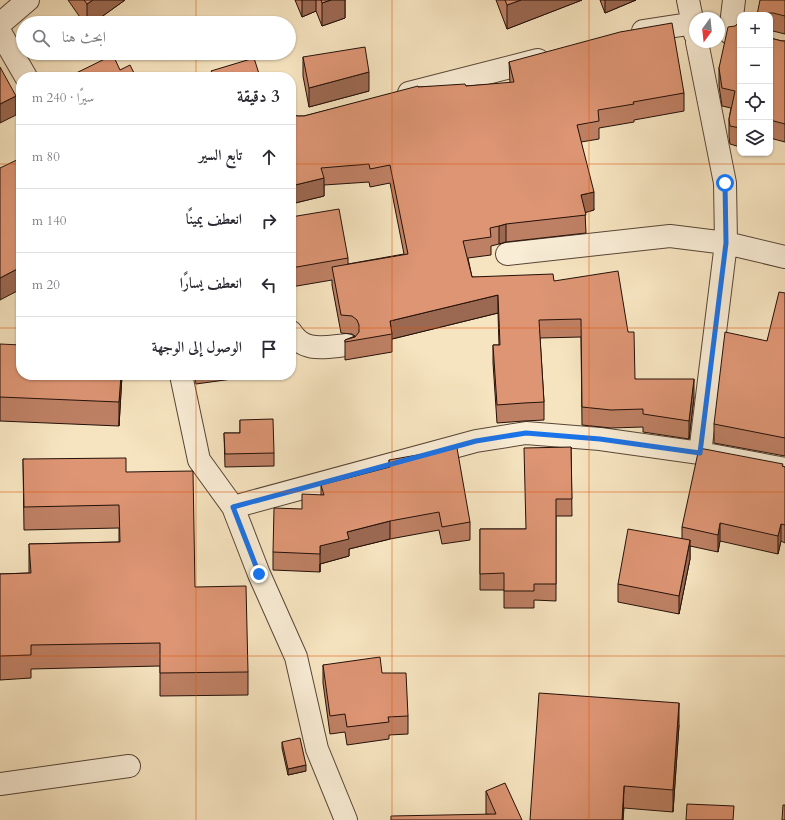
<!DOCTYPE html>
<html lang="ar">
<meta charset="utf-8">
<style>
:root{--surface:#fff;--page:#f7f7f7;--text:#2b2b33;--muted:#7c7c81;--line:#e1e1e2}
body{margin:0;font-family:Cardo,Amiri,serif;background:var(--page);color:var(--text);direction:rtl}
.controls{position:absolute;right:12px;top:12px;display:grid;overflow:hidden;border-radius:8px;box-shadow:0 1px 3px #0004}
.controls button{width:36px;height:36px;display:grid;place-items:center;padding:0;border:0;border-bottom:1px solid var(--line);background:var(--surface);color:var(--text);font:20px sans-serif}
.compass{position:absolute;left:689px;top:12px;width:36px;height:36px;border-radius:50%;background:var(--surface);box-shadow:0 1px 3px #0004;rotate:195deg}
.stop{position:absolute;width:12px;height:12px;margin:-9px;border:3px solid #1a73e8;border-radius:50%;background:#fff}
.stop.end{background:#1a73e8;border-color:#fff;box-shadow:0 1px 4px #0008}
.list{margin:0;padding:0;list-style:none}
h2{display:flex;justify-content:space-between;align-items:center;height:52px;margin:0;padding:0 16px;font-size:17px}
h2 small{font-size:13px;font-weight:400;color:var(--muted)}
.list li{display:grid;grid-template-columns:26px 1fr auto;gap:12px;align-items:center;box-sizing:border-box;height:64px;padding:0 16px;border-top:1px solid var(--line)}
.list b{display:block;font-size:15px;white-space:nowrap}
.list em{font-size:13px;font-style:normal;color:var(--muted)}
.icon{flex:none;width:22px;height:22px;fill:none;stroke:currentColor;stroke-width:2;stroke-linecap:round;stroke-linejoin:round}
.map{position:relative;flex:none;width:785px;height:820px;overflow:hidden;direction:ltr}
.search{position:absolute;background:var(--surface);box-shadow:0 1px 3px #0004;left:16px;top:16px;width:280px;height:44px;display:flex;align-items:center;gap:10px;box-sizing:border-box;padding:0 14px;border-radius:22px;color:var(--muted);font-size:15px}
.panel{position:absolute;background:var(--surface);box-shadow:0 1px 3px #0004;left:16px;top:72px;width:280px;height:308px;border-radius:16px;direction:rtl}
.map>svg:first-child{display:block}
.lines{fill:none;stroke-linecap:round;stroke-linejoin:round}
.street-casing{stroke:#584536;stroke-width:24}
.street{stroke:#f9edd6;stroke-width:22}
.wall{fill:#be8064;stroke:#241008}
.shaded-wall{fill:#9b6851;stroke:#241008}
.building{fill:#dd9574;stroke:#241008}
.route{stroke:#1a73e8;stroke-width:5}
.grid{fill:none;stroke:#de550c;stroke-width:1;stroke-opacity:0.55}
</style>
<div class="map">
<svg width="785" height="820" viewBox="0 0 785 820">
<rect width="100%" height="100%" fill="#f6e4c0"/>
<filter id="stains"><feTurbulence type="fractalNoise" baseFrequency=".005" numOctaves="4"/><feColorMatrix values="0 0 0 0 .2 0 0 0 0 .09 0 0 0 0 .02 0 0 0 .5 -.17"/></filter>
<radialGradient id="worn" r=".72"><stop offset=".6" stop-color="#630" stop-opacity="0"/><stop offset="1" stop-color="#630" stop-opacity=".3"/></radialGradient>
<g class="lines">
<g class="street-casing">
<path id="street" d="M688,0L695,34
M0,24L28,0
M643,31L695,23
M0,32L26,77
M730,33L734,0
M697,42L725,183L726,243L700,453
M409,93L538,60
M507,254L670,236L726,243L785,257
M291,332C304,353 325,347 347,345
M181,375L199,460L233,507L259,574L296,657L317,749L346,820
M233,507L476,441L526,433L600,439L700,453L785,469
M0,784L129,766"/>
</g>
<use href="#street" class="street"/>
</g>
<path class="wall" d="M68,0H125L93,23H84Z
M295,0H345V18L322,26L316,11L302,17Z
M496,0H582L507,29Z
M600,0H636L605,13Z
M785,0V34L773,31H770V15H757Z
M740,22V147L730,144L729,137V119L731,108L722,106L719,86V68L735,26Z
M770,38L782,41H785V142L770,138Z
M303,57L369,91L309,107L303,76Z
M509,62L684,93V111L634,120V122L599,128V139L581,142L594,210L585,212L586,233L506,242L499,244L491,246V255L468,258L472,277L554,281L635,379L694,397L689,439L643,432V427L611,428L582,425L581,337L540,338L544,402V420L524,421L497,423L493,363V345H499L498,313L392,339V352L345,360V340L355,336L352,334L341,333L332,285V280L291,287V217L348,258V264L404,254L390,183L370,187L369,182L324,185V196L291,204V111L292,113L297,116H304L418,87L466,86L510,83Z
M785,293V456L714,443V424L767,341Z
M0,344L21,375H122L119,426L0,421Z
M194,375H261L196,384Z
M240,420L274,453V466L225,467L224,433H240Z
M571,447L572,516H556V601L534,600V608H504V590H480V529H526Z
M23,459L126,472L195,587L248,672V695L160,696V666L31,669V678L0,680V574L29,573V544L119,542V528L24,530Z
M389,460L470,522V540L442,544L439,530L390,539L349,549V556L320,564V572L273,570V552L321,495V485L389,468Z
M783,466L785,467V543L781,541L778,554L720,541L718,552L690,546V559L679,614L618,602V584L682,539V527Z
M323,665L382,673L408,716V734L389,735V739L347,745L345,732L330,734L323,683Z
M679,725L673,812L624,808L623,820H530Z
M282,742L306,771L288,775L282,748Z
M486,791L522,820L486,814Z"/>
<path class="shaded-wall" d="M93,0H125L93,23H87V4Z
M302,0H316V11L302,17Z
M331,0H345V18L322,26V3Z
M521,0H582L507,29V5Z
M605,0H636L605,13Z
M369,72V91L309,107V88Z
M16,96V115L0,123V104Z
M324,178V196L291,204V186Z
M594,192V210L581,214V195Z
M506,224V242L499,244V226Z
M21,267V289L0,300V278Z
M498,295V313L392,339V334L390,321Z
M121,375H122L119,426V402Z
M694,379V397L689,439V421Z
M390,521V539L349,549V556L320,564V572V546L347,532Z
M720,523V541L718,552V535Z
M781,524V541L778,554V536Z
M690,540V559L679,614V596Z
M679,703V725L673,812V790Z
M306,765V771L288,775V769Z
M624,786L623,820H622Z"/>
<path class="building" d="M84,0H93L87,4Z
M321,0H331L322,3Z
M505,0H521L507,5Z
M760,0H785V16L773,13H766L763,15H757Z
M740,22V128L730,126L729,119L735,91L722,88L719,68L728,27L735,26Z
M672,23L684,93L633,102L634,104L598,110L599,121L577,125L594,192L581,195L586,215L506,224L499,226L490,228L491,237L463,241L472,277L553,274L554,281L618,271L628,332H634L635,379H694L689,421L643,414V409L611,410L582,407L581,319L539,320L544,402L524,403L497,405L493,345H500L498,295L390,321L392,334L345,342V340L355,337L359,332V325L357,320L352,316L341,315L332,267L408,254L390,165L370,169L369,164L321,168L324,178L291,186V111L292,113L297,116H304L418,86V87L465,84L466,86L514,82L509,62L620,32Z
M770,38L782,41H785V124L770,120Z
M365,47L369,72L309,88L303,57Z
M113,55L120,70L130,65L136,77H68Z
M254,58L260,77H199L213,74L211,71Z
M0,67L16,96L0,104Z
M21,158V267L0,278V168Z
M339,209L348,258L291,268V217Z
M779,292L785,293V438L714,424L725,332L767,341Z
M0,344L21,345V375H121L119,402L0,397Z
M273,419L274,453L225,454L224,433H240V420Z
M571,447L572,499H556V584H534V591H504V573L480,574V529H526L524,448Z
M457,448L470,522L442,527L439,512L390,521L347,532L349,539L320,546V554L273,552L274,508L302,509V494L324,495L321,485L390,467L389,460Z
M699,448L783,464L782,466L785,467V525L781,524L778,536L720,523L718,535L682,527Z
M126,458V472L193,471L195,587L246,586L248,672L160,673V643L31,645V655L0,656V574L31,573L29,544L120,542L119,505L24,507L23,459Z
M628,529L690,540L679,596L618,584Z
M380,657L382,673H406L408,716L388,717L389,722L347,727L345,714L330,716L323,665Z
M539,693L679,703L673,790L624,786L622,820H530Z
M300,738L306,765L288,769L282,742Z
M505,783L522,820H391V816L496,814L486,791Z
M687,804L734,806L733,820H686Z
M783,805H785V820H782Z"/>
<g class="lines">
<path class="route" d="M259,574L233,507L476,441L526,433L600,439L700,453L726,243L725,183"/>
</g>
<path class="grid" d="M196,0V23M392,0V820M589,0V820M196,53V77M0,164H21M291,164H785M0,328H21M291,328H785M196,375V820M0,492H785M0,656H785"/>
<rect width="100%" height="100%" filter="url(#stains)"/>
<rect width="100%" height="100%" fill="url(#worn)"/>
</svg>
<div class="controls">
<button>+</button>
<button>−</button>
<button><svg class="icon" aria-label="locate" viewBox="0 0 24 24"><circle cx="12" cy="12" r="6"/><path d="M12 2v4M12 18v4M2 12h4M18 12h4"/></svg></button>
<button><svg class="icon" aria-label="layers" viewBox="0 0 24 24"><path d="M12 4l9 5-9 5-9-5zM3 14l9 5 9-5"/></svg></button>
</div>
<svg class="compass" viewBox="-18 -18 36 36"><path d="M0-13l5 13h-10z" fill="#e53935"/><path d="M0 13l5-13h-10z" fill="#7c7c81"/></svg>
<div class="stop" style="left:725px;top:183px"></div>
<div class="stop end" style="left:259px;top:574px"></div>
<div class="search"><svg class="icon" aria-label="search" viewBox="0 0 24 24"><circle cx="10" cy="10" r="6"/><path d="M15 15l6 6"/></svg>ابحث هنا</div>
<section class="panel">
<h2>3 دقيقة<small>سيرًا · 240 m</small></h2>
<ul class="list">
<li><svg class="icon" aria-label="ahead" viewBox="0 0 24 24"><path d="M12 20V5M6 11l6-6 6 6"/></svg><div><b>تابع السير</b></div><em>80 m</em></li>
<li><svg class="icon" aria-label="right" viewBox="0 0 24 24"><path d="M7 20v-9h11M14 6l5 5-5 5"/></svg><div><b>انعطف يمينًا</b></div><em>140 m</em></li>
<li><svg class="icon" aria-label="left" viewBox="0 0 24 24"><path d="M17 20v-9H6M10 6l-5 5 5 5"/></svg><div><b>انعطف يسارًا</b></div><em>20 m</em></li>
<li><svg class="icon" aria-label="arrive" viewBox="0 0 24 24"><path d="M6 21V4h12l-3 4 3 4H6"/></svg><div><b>الوصول إلى الوجهة</b></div></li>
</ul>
</section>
</div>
